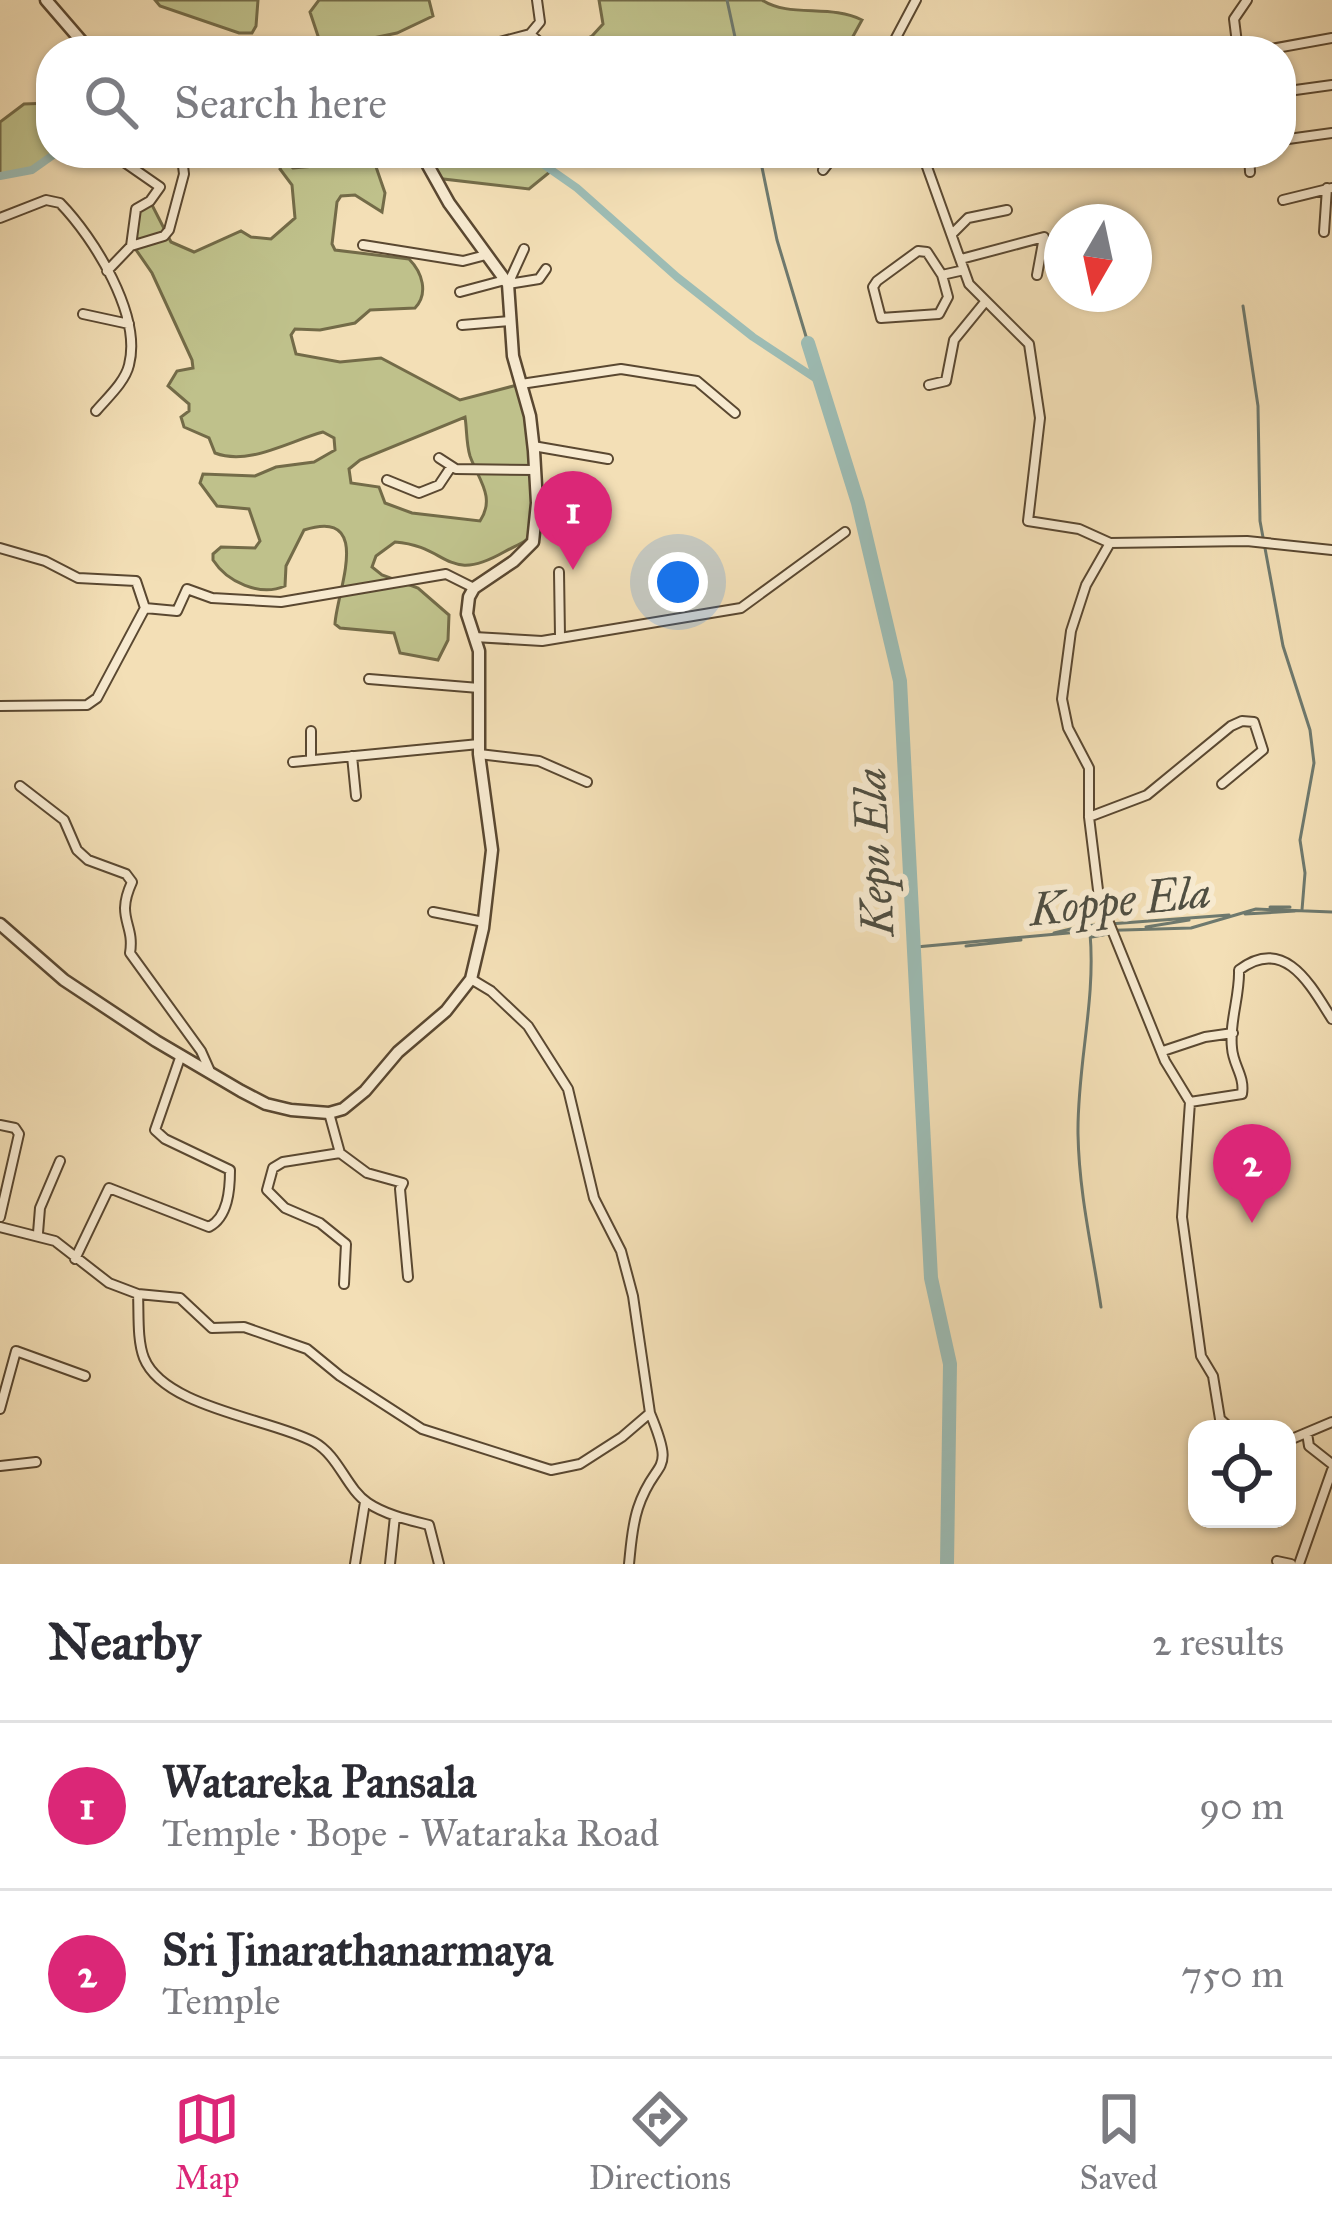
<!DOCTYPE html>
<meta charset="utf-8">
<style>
:root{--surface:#fff;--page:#f2f2f3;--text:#2b2b33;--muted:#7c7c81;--line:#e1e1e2;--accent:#db2777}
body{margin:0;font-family:"IM FELL Great Primer",serif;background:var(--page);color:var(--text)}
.controls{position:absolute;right:36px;bottom:36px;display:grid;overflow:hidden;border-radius:24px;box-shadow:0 3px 9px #0004}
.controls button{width:108px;height:108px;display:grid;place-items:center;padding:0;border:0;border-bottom:3px solid var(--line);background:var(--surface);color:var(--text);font:60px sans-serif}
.compass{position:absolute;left:1044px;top:204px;width:108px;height:108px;border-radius:50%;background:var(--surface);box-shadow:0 3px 9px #0004;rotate:189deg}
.you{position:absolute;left:678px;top:582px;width:42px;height:42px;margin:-30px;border:9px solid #fff;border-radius:50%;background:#1a73e8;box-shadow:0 0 0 18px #1a73e833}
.badge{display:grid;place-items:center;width:78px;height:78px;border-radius:50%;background:var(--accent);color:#fff;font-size:39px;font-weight:700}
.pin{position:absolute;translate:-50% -99px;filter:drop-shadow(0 3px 6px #0008)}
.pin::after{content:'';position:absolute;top:63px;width:42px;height:36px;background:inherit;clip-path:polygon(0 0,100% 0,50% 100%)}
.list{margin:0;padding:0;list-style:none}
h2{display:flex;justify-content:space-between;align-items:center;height:156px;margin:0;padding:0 48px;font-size:51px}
h2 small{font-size:39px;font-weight:400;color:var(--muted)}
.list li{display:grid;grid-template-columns:78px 1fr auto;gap:36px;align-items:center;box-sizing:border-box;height:168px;padding:0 48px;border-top:3px solid var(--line)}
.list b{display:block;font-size:45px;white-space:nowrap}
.list p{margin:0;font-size:39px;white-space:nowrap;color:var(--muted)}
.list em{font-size:39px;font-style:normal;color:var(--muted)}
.icon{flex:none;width:66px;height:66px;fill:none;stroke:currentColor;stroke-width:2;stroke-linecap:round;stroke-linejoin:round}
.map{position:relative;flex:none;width:1332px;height:1564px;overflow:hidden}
.search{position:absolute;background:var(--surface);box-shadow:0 3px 9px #0004;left:36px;right:36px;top:36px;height:132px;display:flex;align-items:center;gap:30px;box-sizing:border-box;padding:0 42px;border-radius:48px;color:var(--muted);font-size:45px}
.sheet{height:492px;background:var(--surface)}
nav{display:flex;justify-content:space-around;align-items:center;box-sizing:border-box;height:168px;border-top:3px solid var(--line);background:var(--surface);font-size:33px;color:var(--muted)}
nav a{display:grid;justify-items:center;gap:6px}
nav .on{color:var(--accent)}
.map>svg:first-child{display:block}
.green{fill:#bfc18b;stroke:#736b48;stroke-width:3;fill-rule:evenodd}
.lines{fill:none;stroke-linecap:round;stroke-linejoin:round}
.stream{stroke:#6e796e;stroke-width:3}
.canal{stroke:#9dbcb4;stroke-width:8}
.river{stroke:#9dbcb4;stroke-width:14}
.minor-casing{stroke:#5a4831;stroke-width:12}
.tertiary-casing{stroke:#5a4831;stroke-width:15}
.minor{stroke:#f7ead0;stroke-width:8}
.tertiary{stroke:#f7ead0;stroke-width:10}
.labels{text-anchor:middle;stroke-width:12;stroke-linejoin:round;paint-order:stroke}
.water-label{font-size:45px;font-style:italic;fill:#504f42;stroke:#f7ead0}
</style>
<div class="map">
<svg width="1332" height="1564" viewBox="0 0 1332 1564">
<rect width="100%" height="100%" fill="#f3dfb6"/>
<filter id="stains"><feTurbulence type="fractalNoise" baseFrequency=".00167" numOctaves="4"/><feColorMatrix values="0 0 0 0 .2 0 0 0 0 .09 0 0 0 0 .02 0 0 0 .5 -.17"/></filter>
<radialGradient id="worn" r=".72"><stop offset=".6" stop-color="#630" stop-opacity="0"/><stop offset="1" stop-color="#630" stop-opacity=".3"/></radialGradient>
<path class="green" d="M155,0H258L256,26L252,33H239L160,6Z
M319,0H429L433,16L397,33L359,41L361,51H323L310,12Z
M599,0H762C789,18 831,4 862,20L845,51H583L581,41L592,36L603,24Z
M51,103V153H56L32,170L0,176V122L24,104Z
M438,153H527L551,171L529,189L435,178L427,163Z
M284,160L293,168L374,161L385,193L382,212L355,195L341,196L337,202L332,244L335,250L409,259C422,272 429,293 415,308L370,310L355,323L320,330L295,329L291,335L296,354L340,362L381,358L460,400L521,384L530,416L536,531C524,544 518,544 504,552C446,585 449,546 395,542L376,556L372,567L382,575L418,588L449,615L448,640L438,660L400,653L394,633L340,628L335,624C336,594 375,507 304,530L286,566L285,586C260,597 227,582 213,560V554L221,547L255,548L260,541L249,509L217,506L200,483L203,474L255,476L276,467L314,462L335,450L334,438L323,432C289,441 249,466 215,453L209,438L184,427L181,417L189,411V404L168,386L177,371L193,368L192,360L152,273L132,244L136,209L150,201L171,242L194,252L241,231L251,237L271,239L295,218L292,185L280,169ZM465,417C467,429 466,443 470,456C478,479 496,497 480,521L412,513L385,503L379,487L351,483L349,469L360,460Z"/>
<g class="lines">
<path class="stream" d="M727,0L738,51
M759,153L777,240L808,343
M1243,306L1258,406L1260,521L1283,646L1310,730L1314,763L1300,840L1305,873L1302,910
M1270,907H1290
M1245,914L1295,911
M1146,927L1189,920
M1054,933L1083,926L1229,915
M1090,933C1096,1001 1077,1066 1078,1134C1079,1193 1092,1248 1101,1307
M1092,937L1113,933
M966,946L1021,940
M916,947L1090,931L1191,928L1256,909L1332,912"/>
<path class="canal" d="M527,153L577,188L677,277L753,337L821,382
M0,176L32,170L56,153"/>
<path class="river" d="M808,343L858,503L900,681L931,1278L950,1364L947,1564"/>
<g class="minor-casing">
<path id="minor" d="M537,0L540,22L530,34L550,51
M466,51L530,34
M889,51L916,0
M1238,51L1234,19L1247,0
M1260,51L1332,38
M1281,92L1332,85
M1281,140L1332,133
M922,153L969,284L1029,344L1040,418L1028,521L1079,529L1110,543L1247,541L1332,550
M1249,153L1250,172
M927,160L973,153
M823,170L836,153
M1283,200L1332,188
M0,218L46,200L60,203C94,238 142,315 129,365C125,382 107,398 96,411
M1324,232L1327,188
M953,233L968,218L1007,210
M363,245L463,261L486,255
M131,246L164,236L169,230L184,174L183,166L173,153
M524,249L508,284L539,279L546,269
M961,259L1044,237L1037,275
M107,271L131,246L136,209L150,201L160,187L111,153
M942,275L927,252L918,251L877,281L873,287L881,318L939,314L948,297L942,275L964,270
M460,292L505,280
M83,314L129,324
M462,325L510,321
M521,384L621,369L697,381L735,413
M929,385L946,381L954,340L985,302
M533,446L608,459
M439,458L456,469L536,470
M387,480L419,493L439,485L451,467
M1110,543L1086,585L1071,631L1062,699L1068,728L1089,768V817L1099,898L1165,1061L1190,1102L1182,1217L1201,1356L1213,1376L1220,1419L1231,1429
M0,548L45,561L78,578L136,581L145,608L97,698L87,705L0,706
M559,572L560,636
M145,608L177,611L187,589L212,598L281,602L446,574L474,588
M474,637L542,641L741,608L845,532
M369,679L479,688
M479,754L539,761L587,782
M352,756L356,796
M311,760V731
M293,762L479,744
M20,786L64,820L77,850L88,860L126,874L132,882C115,919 135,923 130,953L201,1051L209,1069
M1089,817L1147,795L1231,726L1242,721L1254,722L1263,750L1222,784
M433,912L484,922
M1163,1051L1205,1037L1233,1033
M1190,1102L1242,1094C1245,1076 1233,1065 1232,1048C1229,1022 1240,996 1239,970C1285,935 1311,986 1332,1019
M329,1113L340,1153L283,1162L273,1168L267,1190L285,1208L320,1223L346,1244L344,1284
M0,1125L15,1128L19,1134L0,1217
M340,1153L367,1173L403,1183L400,1189L408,1277
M0,1227L55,1241L109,1283L138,1294L180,1298L212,1328L244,1327L307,1349L340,1376L422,1429L551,1470L580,1464L622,1437L650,1413L633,1296L621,1251L594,1198L568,1089L528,1026L491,991L471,979
M38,1233L40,1208L60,1161
M75,1259L109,1188L209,1227C228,1217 230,1190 230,1170L165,1139L155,1130L181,1055
M138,1294C139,1314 137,1340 144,1358C164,1408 272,1419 314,1442C339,1456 346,1488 368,1503C386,1515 409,1520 429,1525L439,1564
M0,1409L16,1351L85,1376
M1307,1433L1309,1446L1332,1464
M1287,1441L1332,1422
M0,1466L36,1462
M1277,1561L1291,1564
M355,1564L365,1502
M390,1564L395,1516
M629,1564C631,1545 632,1526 638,1508C655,1456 677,1478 650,1413
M1299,1564L1332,1470"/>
</g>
<g class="tertiary-casing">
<path id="tertiary" d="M46,0L90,51
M0,924L64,980L156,1041L241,1091L266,1104L291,1110L329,1113L343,1109L365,1091L398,1052L446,1011L471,979L483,928L492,850L479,754V651L467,614L469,597L474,588L514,561L533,542L537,503L534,451L530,416L513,356L508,284L449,203L421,153"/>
</g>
<use href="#minor" class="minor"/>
<use href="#tertiary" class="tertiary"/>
</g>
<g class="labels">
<g class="water-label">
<text transform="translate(873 852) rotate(-93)" y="16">Kepu Ela</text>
<text transform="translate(1120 900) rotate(-6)" y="16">Koppe Ela</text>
</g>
</g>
<rect width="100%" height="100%" filter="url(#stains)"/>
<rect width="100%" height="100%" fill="url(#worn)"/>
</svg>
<div class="controls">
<button><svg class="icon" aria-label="locate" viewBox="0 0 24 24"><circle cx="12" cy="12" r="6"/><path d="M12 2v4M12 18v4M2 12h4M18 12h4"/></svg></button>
</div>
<svg class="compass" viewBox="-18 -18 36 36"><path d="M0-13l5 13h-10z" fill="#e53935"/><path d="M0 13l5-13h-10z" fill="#7c7c81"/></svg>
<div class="you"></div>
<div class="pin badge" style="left:573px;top:570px">1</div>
<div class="pin badge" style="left:1252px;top:1223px">2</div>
<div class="search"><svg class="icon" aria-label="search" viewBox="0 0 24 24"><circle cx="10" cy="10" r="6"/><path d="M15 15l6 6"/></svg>Search here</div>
</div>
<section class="sheet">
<h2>Nearby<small>2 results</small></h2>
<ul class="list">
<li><span class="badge">1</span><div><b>Watareka Pansala</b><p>Temple · Bope - Wataraka Road</p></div><em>90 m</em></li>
<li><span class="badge">2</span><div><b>Sri Jinarathanarmaya</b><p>Temple</p></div><em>750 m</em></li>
</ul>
</section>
<nav>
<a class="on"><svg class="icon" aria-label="map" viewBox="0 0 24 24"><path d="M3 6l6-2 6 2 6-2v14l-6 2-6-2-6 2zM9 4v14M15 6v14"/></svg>Map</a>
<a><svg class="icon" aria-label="directions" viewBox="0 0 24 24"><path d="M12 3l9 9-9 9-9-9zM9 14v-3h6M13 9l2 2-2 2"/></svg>Directions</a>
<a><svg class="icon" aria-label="saved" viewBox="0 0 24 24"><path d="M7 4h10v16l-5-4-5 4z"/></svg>Saved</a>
</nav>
